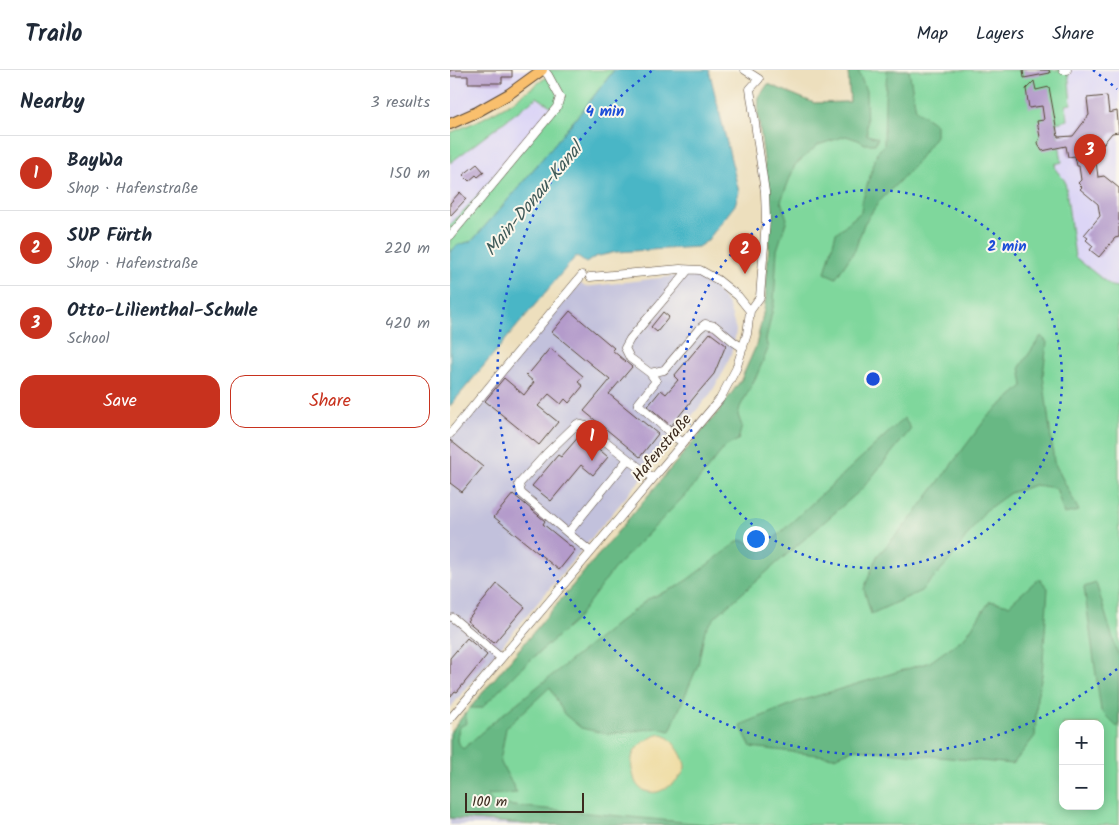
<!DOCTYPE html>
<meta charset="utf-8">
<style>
:root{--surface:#fff;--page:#f2f2f3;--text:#1f2937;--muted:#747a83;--line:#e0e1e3;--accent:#c8321e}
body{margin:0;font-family:Kalam,sans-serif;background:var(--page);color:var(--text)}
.controls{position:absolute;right:15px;bottom:15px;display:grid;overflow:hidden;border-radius:10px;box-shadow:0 2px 12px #0003}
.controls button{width:45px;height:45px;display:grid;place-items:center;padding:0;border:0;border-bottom:1px solid var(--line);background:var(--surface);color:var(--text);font:25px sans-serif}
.scale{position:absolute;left:15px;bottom:12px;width:119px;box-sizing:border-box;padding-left:5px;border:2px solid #3b2a1e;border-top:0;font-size:14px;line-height:18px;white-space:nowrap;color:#3b2a1e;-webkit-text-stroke:4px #fbf7ec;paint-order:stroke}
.you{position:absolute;left:305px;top:468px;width:18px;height:18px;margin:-12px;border:4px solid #fff;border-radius:50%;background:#1a73e8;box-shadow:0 0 0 8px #1a73e833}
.badge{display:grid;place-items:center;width:32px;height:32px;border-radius:50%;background:var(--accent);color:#fff;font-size:16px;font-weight:700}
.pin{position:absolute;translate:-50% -41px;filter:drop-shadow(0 1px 2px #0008)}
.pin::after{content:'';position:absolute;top:26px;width:18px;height:15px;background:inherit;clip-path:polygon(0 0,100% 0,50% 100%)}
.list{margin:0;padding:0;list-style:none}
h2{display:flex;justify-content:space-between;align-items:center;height:65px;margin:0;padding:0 20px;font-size:21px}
h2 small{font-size:16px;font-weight:400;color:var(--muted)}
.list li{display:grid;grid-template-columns:32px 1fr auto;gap:15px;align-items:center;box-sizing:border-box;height:75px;padding:0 20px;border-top:1px solid var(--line)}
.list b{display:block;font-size:19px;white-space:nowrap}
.list p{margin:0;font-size:16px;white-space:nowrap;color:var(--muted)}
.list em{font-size:16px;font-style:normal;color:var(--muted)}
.actions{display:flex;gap:10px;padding:15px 20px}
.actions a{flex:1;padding:11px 0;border:1px solid var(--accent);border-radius:15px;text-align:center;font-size:18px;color:var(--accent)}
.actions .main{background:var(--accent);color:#fff}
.map{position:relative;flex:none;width:669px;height:755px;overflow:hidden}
header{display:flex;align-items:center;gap:30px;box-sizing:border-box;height:70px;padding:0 25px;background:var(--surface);border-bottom:1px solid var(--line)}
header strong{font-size:24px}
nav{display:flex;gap:28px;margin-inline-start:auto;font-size:18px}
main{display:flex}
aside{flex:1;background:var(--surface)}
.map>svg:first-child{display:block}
.built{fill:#dcd5f6}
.industrial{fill:#c2c1dc}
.green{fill:#7fd79c;stroke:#5d805d;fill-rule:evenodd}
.forest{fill:#67b884;stroke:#517151}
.sand{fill:#eeda9e;stroke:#94825e}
.water{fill:#4ab6c6;stroke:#427072}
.building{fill:#b49bcb}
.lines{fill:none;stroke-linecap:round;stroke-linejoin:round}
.minor-casing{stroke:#564536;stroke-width:9}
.major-casing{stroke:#564536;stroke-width:12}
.minor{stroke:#fff;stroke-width:8}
.major{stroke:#f9bf6d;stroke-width:10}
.ring{fill:none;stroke:#1d4ed8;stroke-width:2.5;stroke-dasharray:2.5 5}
.labels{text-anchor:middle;stroke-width:4;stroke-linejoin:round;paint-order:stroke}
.street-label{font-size:16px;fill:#3b2a1e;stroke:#fbf7ec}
.water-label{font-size:18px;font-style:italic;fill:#405b59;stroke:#fbf7ec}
.centre{fill:#1d4ed8;stroke:#fbf7ec;stroke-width:2.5}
.ring-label{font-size:15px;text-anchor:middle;font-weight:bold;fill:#1d4ed8;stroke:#fbf7ec;stroke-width:4;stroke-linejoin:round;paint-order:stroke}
</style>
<header>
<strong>Trailo</strong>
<nav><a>Map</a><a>Layers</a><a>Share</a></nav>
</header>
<main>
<aside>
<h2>Nearby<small>3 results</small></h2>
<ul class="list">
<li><span class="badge">1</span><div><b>BayWa</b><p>Shop · Hafenstraße</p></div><em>150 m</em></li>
<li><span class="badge">2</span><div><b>SUP Fürth</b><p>Shop · Hafenstraße</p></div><em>220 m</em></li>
<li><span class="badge">3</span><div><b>Otto-Lilienthal-Schule</b><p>School</p></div><em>420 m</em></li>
</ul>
<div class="actions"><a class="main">Save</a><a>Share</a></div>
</aside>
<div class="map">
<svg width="669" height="755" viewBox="0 0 669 755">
<rect width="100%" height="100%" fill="#fbf7ec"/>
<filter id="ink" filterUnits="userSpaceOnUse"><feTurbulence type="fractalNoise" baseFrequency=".02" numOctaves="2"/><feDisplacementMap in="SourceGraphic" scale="10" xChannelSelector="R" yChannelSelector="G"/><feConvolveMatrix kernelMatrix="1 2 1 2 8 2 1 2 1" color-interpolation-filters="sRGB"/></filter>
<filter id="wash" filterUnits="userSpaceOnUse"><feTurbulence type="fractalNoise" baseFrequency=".0096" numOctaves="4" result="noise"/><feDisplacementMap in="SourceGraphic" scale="20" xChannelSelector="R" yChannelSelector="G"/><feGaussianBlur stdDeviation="1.12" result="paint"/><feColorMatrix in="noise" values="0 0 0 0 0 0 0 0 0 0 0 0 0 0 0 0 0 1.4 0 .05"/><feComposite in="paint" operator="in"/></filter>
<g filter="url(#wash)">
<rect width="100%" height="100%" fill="#eddfbd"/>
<path class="built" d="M0,0H92L0,54Z
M618,0H669V217L661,216L625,188L615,111L606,100L605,93L612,92L605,53L616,35L621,34Z
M87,27L102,37L26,128L0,155V93Z"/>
<path class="industrial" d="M243,204L261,214L278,234L286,260L285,268L281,284L274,301L261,323L235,354L236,355L0,638V367L130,213L135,217Z
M0,748L87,755H0Z"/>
<path class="green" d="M94,0H164L136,36L63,124L22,171L8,175L0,182V155L26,128L102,37L87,27L0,93V63L30,50L61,33L98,6Z
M398,0H618L621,34L616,35L618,50L606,53L612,92L605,94L606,100L615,111L625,187L661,216L669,217V755H87L0,748V663L20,638L269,341L291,310L306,276L315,235L321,142L308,44L309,27L318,14L364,33L400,32ZM613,654H650V736H613Z"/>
<path class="forest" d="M398,0H408L416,21L417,65L428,68L425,74H415L408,70L396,66L368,75L345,95L331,131L337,149L327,180L324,233L316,270L318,279L307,305L290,337L288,345L292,356L288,370L275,377L242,418L163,500L125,551L68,601L32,638H20L269,341L291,310L306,276L315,235L321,142L308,44L309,27L318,14L364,33L400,32Z
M437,0H459L466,40L486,54V66L462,98L428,133L414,154L405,180L386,208L375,203L386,163L411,142L412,132L427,83L434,75L435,29Z
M591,266L597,272L593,305L604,392L629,441L614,444L606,418L585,415L560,423L535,441L499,491L471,521L421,544L414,519L427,486L459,451L538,346L573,316L570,297Z
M454,348L461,359L412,419L266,546L255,560L248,595L220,661L207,658L158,664L131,658L114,644L100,617L56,658L50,691L67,723L37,725L44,734L264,755H87L0,748V663L15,643L17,653L9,657L7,671L13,679L43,652L198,529L229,516L290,470L315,477Z
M589,508L598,518L592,605L587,627L585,666L563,694L405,679L384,687L301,677L290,655L347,632L480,592L515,567L540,531L559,535Z
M646,513L667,582L669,586V655L667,657L651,641L634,517Z"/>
<path class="sand" d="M210,664C212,665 215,666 217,667C224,672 235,688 235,697C234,707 216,720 207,722C204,723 199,722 195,721C189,719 185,713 184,707C176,683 188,672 210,664Z"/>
<path class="water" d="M164,0H259L289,122L285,135L257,171L248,177L166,182L145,187L136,193L126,186L0,336V182L8,175L22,171L63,124L136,36Z"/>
<g id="blocks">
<path class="building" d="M0,0H62V7H52V13H18V6H0Z
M573,0H599L600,3L574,8Z
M584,11L586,20L599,17L608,67L623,66L639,45L637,28L657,26L659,43L667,41L669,62L662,63L645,84L648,107L654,106L669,118V167L665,168L649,187L640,180L643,176L636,170L638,168L634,165L650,146L648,134L630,119L632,117L628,113L631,110L629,96H627L625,86L618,87L616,76L592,81L589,76L588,72L590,67L587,51L594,50L592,36L579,38L576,19Z
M27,94L34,102L28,107L26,105L19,111L13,105Z
M10,122L16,129L0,146V133Z
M120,241L164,278L162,280L182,297L159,324L208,364L190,387L134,341L160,310L102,262Z
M213,242L219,247L207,262L201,257Z
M260,263L276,275L264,304L246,325L221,356L198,336L211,320L216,324L228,310L224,306Z
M100,278L133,306L128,312L133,316L119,333L115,329L111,334L99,324L88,336L108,352L89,375L35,331L54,308L74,325L84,312L76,305L80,301H81Z
M131,364L158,387L143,405L131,395L101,431L82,416L108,385L111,387Z
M0,370L33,397L12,422L0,413Z
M63,424L95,451L93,454L125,480L109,500L44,447Z
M47,514L75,537L44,573L17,551Z
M17,568L37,585L7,622L5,621L0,627V588Z"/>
</g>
</g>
<g filter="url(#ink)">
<use href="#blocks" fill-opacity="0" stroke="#564536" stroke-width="1"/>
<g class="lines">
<g class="minor-casing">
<path id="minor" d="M295,0L309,9L300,19L315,122L316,150L310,227L300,241
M613,0H617
M0,166L107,37L110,27L98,5L94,0
M238,200L225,216L180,269L175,278L180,288L200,303L214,300L249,259L255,254L265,256L284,272L293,278
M200,303L206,311L188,334L226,368L233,372
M0,364L132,205
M118,463L71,423L69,414L97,383L127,354L136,356L178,389
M141,482L118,463L178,389L203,408
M3,548L51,588
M0,649L270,329L286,299L297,264L300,241L288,226L268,210L250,200L230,199L140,207"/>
</g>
<g class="major-casing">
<path id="major" d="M0,54L27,42L59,24L92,0"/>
</g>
<use href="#minor" class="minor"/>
<use href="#major" class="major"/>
</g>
</g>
<g class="ring">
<circle cx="423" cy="309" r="189"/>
<path d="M667 599A379 379 0 1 1 203 0M643 0A379 379 0 0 1 667 19"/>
</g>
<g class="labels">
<g class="street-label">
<text transform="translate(211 377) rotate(-50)" y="6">Hafenstraße</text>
</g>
<g class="water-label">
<text transform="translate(83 129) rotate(-50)" y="6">Main-Donau-Kanal</text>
</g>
</g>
<circle cx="423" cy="309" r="8" class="centre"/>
<g class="ring-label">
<text x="155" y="46">4 min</text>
<text x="557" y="181">2 min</text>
</g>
</svg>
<div class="controls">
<button>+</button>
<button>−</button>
</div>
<div class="scale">100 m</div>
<div class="you"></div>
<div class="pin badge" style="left:142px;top:391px">1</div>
<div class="pin badge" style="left:295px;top:204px">2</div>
<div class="pin badge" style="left:640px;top:105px">3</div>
</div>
</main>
